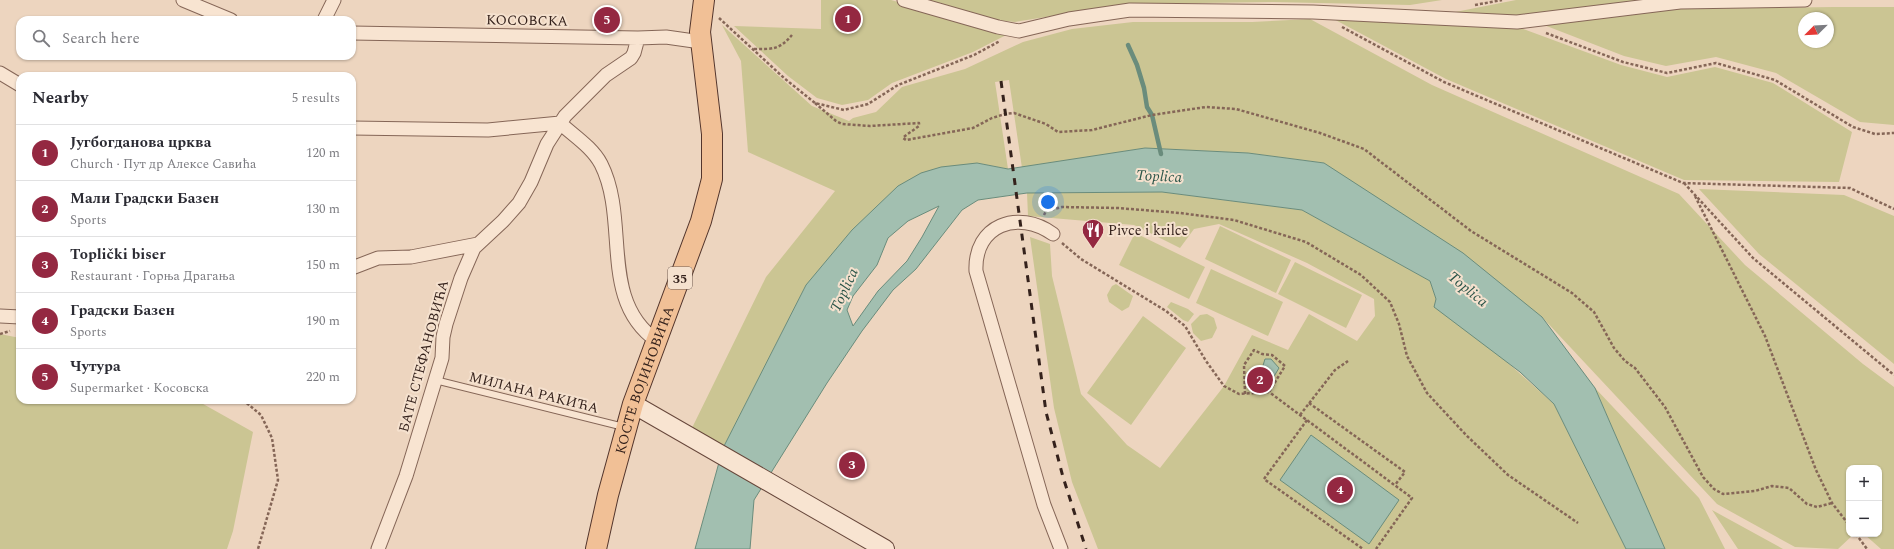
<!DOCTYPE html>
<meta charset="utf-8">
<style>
:root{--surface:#fff;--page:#f2f2f3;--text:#2b2b33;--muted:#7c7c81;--line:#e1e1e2;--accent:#942841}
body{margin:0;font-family:Spectral,serif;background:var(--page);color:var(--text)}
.controls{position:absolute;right:12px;bottom:12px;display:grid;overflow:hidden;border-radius:8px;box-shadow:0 1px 3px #0004}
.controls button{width:36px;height:36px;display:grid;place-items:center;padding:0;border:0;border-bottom:1px solid var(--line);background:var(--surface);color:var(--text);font:20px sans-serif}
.compass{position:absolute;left:1798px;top:12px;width:36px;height:36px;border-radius:50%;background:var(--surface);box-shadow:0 1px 3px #0004;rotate:246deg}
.you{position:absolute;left:1048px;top:202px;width:14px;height:14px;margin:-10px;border:3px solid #fff;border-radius:50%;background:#1a73e8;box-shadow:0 0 0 6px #1a73e833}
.badge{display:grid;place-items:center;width:26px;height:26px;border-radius:50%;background:var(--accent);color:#fff;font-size:13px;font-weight:700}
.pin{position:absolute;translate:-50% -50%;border:2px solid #fff;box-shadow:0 1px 4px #0006}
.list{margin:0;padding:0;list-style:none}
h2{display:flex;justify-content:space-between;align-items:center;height:52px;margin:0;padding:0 16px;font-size:17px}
h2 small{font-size:13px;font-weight:400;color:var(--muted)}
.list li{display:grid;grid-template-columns:26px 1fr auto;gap:12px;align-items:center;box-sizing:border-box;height:56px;padding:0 16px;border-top:1px solid var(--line)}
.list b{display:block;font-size:15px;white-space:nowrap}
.list p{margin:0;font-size:13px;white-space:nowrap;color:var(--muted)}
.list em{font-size:13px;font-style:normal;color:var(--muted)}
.icon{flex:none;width:22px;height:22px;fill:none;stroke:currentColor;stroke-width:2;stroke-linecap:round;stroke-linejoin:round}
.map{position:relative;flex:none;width:1894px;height:549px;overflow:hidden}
.search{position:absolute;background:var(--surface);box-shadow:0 1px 3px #0004;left:16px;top:16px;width:340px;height:44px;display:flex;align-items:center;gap:10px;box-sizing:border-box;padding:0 14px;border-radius:12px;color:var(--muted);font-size:15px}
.panel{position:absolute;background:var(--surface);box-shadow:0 1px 3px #0004;left:16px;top:72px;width:340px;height:332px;border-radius:12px}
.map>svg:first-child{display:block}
.green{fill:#cbc593;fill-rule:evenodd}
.water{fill:#a2bfb0;stroke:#6a8c7c;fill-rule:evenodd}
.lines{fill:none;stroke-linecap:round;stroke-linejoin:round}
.stream{stroke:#6a8c7c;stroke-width:4.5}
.lane-casing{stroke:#856657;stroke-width:8}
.street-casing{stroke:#856657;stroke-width:15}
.secondary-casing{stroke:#67473b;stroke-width:20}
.primary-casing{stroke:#53352c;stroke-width:22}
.path{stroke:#856657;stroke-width:2.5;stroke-dasharray:3 2;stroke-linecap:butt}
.lane{stroke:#f8e4d1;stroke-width:6}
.street{stroke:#f8e4d1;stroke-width:13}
.secondary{stroke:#f8e4d1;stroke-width:18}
.primary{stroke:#f1c096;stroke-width:20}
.rail{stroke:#35221c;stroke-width:3;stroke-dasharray:7 7;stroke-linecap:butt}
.labels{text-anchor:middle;stroke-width:4;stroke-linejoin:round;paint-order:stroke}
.shield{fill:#f5e1ce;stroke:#6f5b51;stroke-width:1}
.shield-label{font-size:13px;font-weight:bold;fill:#35221c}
.street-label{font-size:14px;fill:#35221c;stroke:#f5e1ce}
.poi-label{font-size:14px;fill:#35221c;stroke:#f5e1ce;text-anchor:start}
.water-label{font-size:15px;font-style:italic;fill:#2b5549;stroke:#f5e1ce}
</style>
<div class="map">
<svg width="1894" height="549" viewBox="0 0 1894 549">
<rect width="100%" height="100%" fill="#edd5bf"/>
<path class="green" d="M821,0H891L1010,33L973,52L892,83L868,100L842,105L817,98L788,76L734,26L821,29Z
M926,0H1442L1410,5L1273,2L1127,4L1015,22L996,20Z
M1516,0H1645L1516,16L1445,14Z
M1834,7H1894V125L1860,122L1776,73L1716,57L1666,66L1624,56L1544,25L1679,9ZM1804,18H1828V42H1804Z
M1328,16L1515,26L1621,65L1667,77L1715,67L1773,83L1852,132L1839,182L1684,180L1446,79Z
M1310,19L1432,85L1679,194L1745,265L1863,364L1894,387V549H1881L1864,534H1879V468H1849V534H1854L1838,549L1795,547L1717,504L1542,317L1324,163L1248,153L1145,148L1022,168L1009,80L995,82L1008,169L977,163L806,285L723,448L691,430L766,277L835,191L748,152L741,61L722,25L812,106L849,121L853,118L876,112L902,87L965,69L1023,42L1072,29L1133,22H1252Z
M1699,189L1844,195L1894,216V364L1759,254Z
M1162,192L1302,210L1430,281L1436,299L1554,404L1626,549H1098L1072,482L1054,408L1030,237L1050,244L1052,276L1081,394L1127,445L1160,468L1224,386L1252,335L1288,350L1309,314L1357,341L1375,316L1374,299L1307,263L1219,224L1194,229L1180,248L1134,225L1028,216L1027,193Z
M1220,226L1291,260L1276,293L1205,259Z
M1135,233L1205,267L1189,299L1119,265Z
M1295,262L1362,295L1346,328L1278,294Z
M1211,269L1283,302L1268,336L1196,303Z
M1116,284L1133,296L1129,307L1122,311L1109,302L1107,295L1112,286Z
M1171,302L1188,309L1194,314L1188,322L1183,320L1167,307Z
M1207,314L1214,318L1217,328L1212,338L1201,341L1193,333L1191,324L1200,315Z
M1143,316L1186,348L1131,425L1087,393Z
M0,334L20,338V400H196L253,432L233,531L227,549H0Z
M1595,388L1699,498L1725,549H1665Z
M1712,510L1783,549H1738Z"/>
<path class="water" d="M1145,148L1248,153L1324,163L1463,253L1542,317L1595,388L1665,549H1626L1554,404L1520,372L1434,307L1436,299L1430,281L1302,210L1162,192L1027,193L978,200L962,210L916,269L893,290L862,331L827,383L754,500L750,549H695L723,448L806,285L852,230L898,186L921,173L941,167L977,163L1008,169ZM939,206L922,237L907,261L878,291L853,326L847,310L853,296L877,265L888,238L908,221Z
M1265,359H1271L1279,368L1267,388H1248V372H1261Z
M1311,435L1399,500L1369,544L1280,480Z"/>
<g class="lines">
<path class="stream" d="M1128,45L1137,65L1144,88L1147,107L1152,115L1161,154"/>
<g class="lane-casing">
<path id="lane" d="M435,380L624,427"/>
</g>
<g class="street-casing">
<path id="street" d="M183,0L231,20
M904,0L998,27L1019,31L1069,19L1130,10L1313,12L1517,22L1680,2L1805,0
M324,20L334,0
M352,33L638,38L666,37L701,42
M0,73L20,85
M352,128L488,130L560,123C574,136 592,147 601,164C630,221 598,300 657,341
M1053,234C1018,209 974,225 976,271L1044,505L1061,549
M352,268L378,258L411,257L478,244
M0,316L20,317
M378,549L406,476L442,358L443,337L446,324L461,278L474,248L503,221L519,203L531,182L547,144L565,116L606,75L631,58L634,53L638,38"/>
</g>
<g class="secondary-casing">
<path id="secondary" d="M633,404L885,549"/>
</g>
<g class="primary-casing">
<g id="primary">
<path id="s1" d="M596,549L608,495L633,404L701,221L712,179V134L700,32L704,0"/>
</g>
</g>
<path class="path" d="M1475,5L1502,0
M719,18L784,78L815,103L844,110L868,104L898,85L974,55L1000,41
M1342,27L1444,82L1683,183L1850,188L1894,209
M1546,33L1623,62L1667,73L1716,63L1775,80L1853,127L1875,134L1894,133
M754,49C773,49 779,50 792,35
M815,103L836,121L842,124L870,126L919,123V126L905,136L903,138L906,140L973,128L992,118L1005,114L1014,113L1046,124L1058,132L1092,130L1152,115L1206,107L1236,109L1320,133L1364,149L1471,231L1572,293L1594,312L1614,348L1625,361L1635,368L1665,407L1703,477L1714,489L1723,494L1755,491L1772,486L1789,488L1807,504L1817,507L1832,503
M1684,183L1753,258L1894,375
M1695,196L1765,336L1816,470L1832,503L1849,525
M1044,215L1046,211L1062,207L1118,208L1180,213L1234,220L1306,242L1361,275L1390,302L1399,324L1407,356L1427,393L1466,435L1508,475L1578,523
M1062,243L1081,259L1166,311L1185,326L1206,361L1224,386L1239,394L1269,392L1412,498L1376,549
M0,334L10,331
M1245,394L1244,365L1254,350L1262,354L1272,355L1285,366L1269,392
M243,400L261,415L272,438L278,480L258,549
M1309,403L1405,472L1395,485
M1300,415L1335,370L1348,361
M1307,420L1264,479L1363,549
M1856,534L1867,549"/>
<use href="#lane" class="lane"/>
<use href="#street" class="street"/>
<use href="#secondary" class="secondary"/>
<use href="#primary" class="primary"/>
<path class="rail" d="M1001,81L1046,412L1063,477L1086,549"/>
</g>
<defs>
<g id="restaurant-pin" transform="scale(1.15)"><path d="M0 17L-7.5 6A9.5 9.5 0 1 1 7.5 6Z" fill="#942841" stroke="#f5e1ce"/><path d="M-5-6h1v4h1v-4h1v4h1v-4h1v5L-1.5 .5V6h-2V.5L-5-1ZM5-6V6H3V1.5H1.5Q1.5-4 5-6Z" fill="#fff"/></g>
</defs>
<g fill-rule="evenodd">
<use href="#restaurant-pin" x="1093" y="230"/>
</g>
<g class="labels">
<rect class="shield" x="668" y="267" width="24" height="22" rx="3"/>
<g class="shield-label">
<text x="680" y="283">35</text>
</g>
<g class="street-label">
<text transform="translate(527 20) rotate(1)" y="5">КОСОВСКА</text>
<text transform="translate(423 356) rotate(-75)" y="5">БАТЕ СТЕФАНОВИЋА</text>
<text dy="5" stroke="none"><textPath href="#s1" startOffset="176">КОСТЕ ВОЈИНОВИЋА</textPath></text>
<text transform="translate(534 392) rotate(14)" y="5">МИЛАНА РАКИЋА</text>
</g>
<g class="poi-label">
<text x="1108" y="235">Pivce i krilce</text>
</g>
<g class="water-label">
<text transform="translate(1159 176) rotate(3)" y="5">Toplica</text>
<text transform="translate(1468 289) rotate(39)" y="5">Toplica</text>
<text transform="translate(844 290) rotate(-65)" y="5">Toplica</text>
</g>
</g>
</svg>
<div class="controls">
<button>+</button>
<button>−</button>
</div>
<svg class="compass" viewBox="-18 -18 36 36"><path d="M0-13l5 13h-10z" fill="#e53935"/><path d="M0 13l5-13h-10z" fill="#7c7c81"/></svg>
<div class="you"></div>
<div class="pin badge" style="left:848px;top:19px">1</div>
<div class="pin badge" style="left:1260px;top:380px">2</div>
<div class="pin badge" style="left:852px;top:465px">3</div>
<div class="pin badge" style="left:1340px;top:490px">4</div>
<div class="pin badge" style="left:607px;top:20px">5</div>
<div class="search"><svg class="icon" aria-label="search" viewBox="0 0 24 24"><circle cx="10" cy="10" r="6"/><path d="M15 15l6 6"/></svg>Search here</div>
<section class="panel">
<h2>Nearby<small>5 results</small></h2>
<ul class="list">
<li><span class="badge">1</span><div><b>Југбогданова црква</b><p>Church · Пут др Алексе Савића</p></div><em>120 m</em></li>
<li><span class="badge">2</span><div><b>Мали Градски Базен</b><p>Sports</p></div><em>130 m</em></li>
<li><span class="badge">3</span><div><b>Toplički biser</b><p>Restaurant · Горња Драгања</p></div><em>150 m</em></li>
<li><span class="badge">4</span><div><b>Градски Базен</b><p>Sports</p></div><em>190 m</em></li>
<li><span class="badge">5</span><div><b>Чутура</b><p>Supermarket · Косовска</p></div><em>220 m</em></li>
</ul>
</section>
</div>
